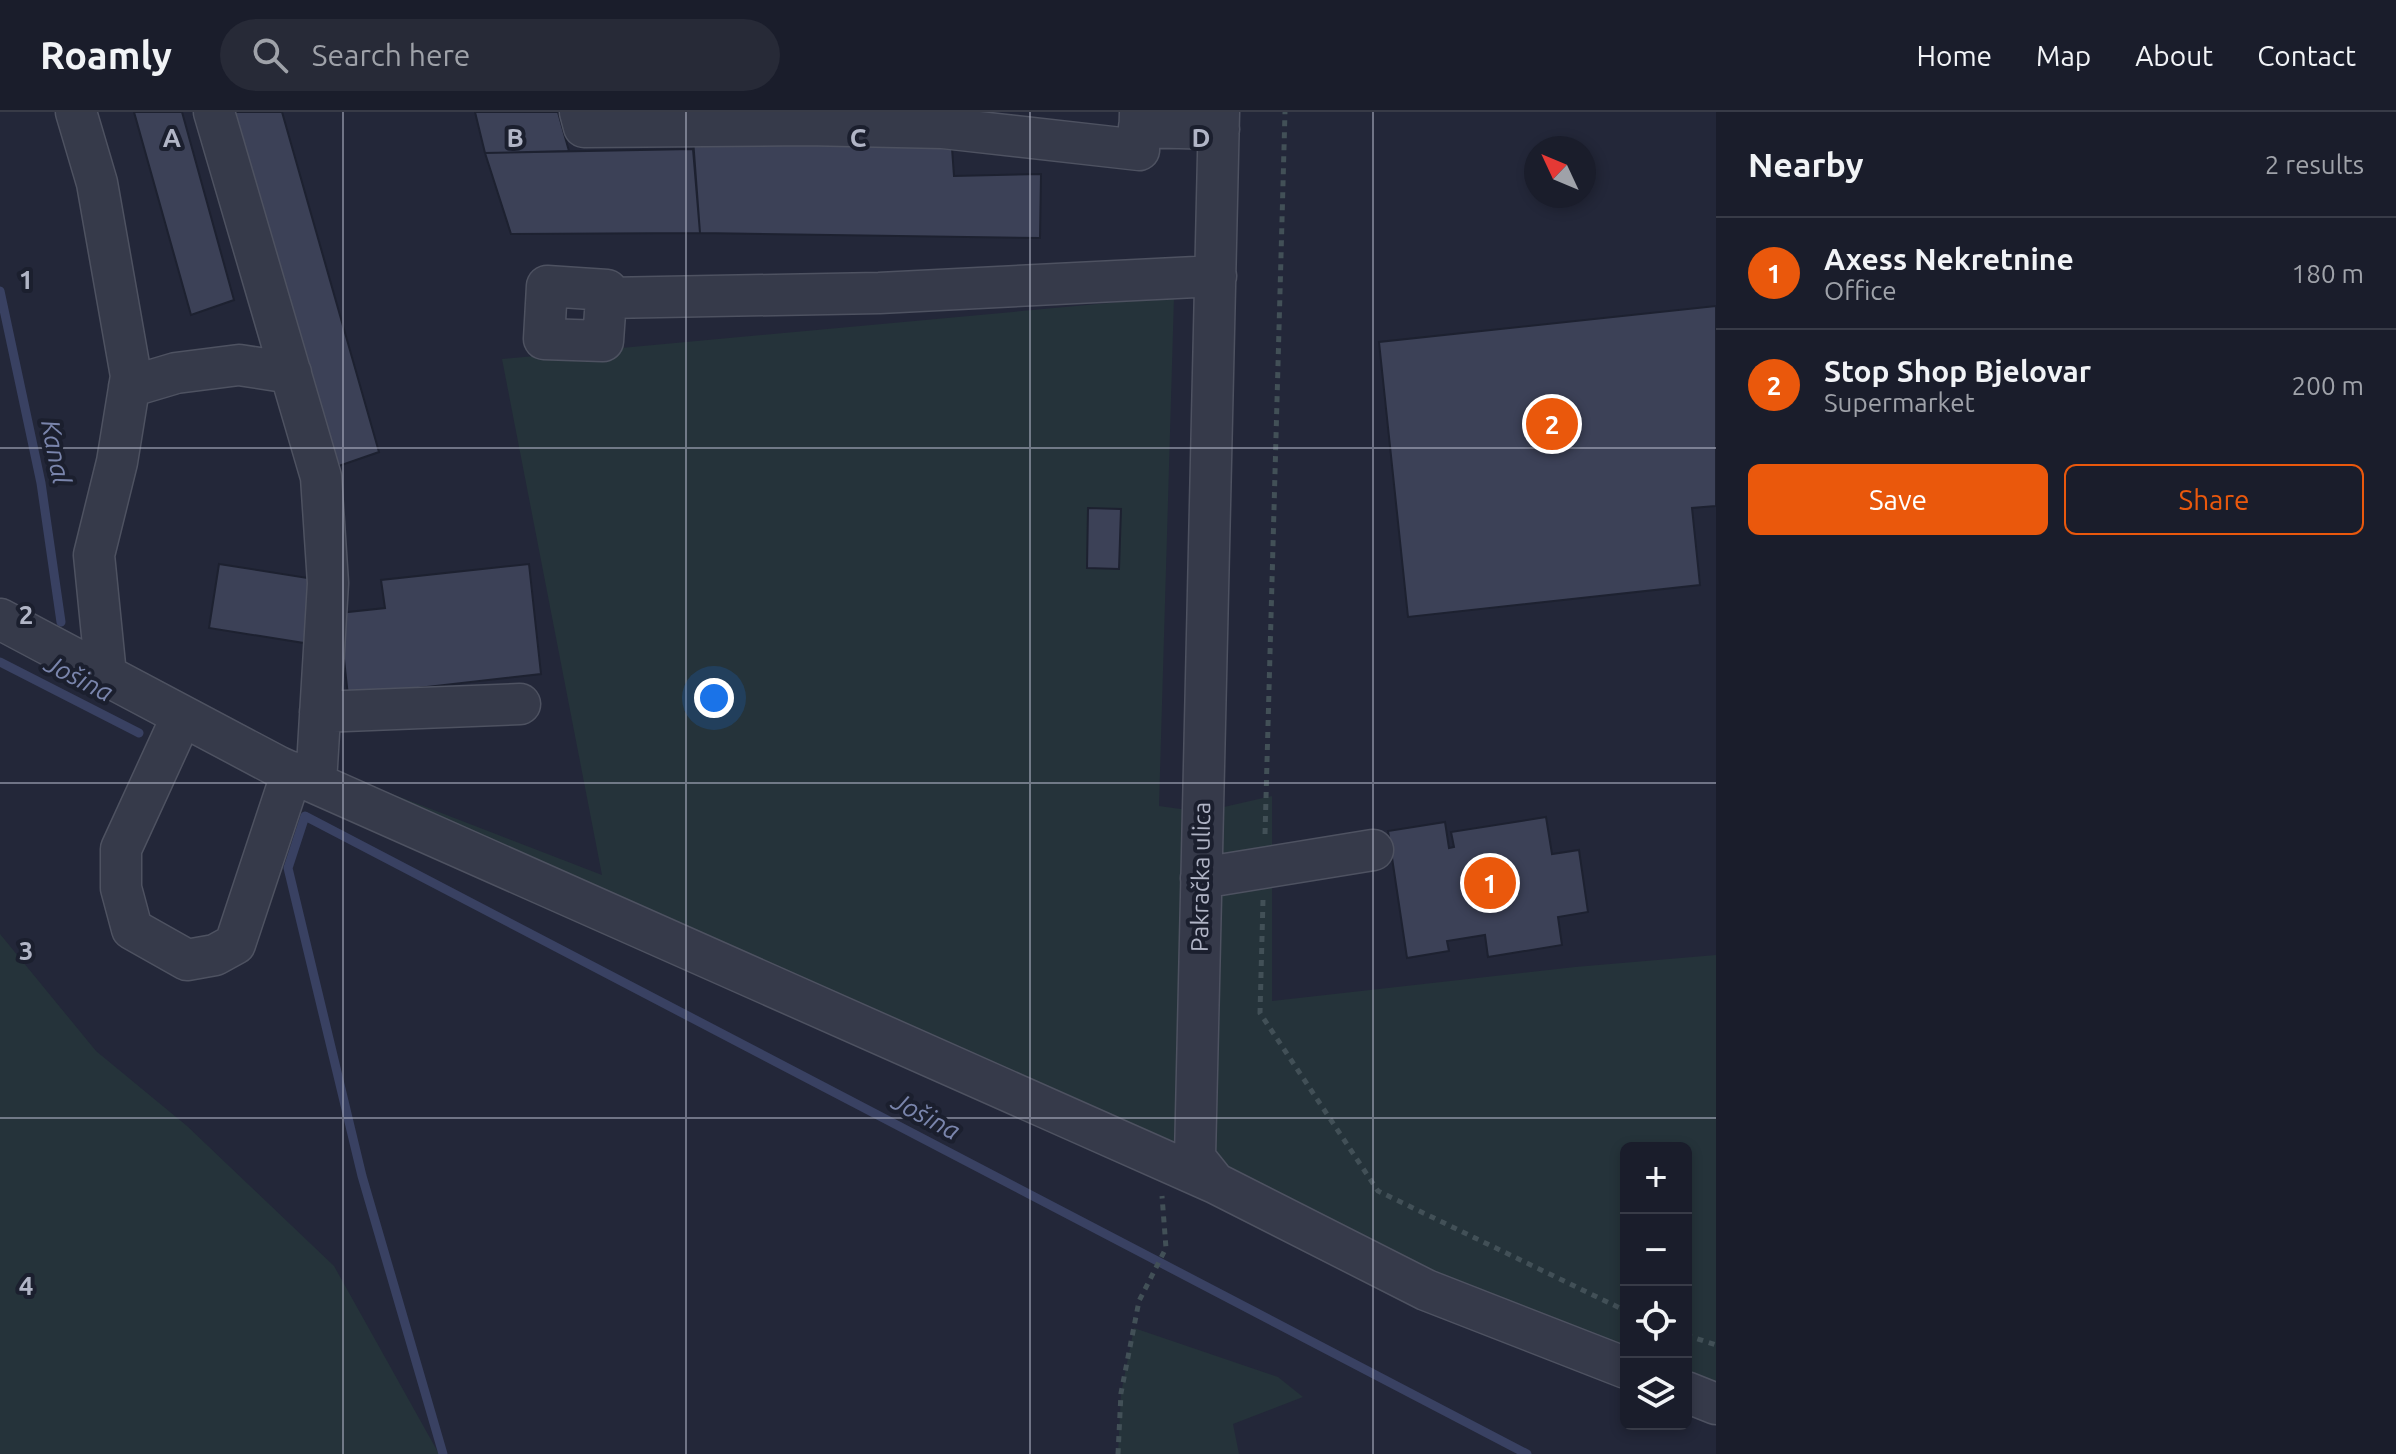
<!DOCTYPE html>
<meta charset="utf-8">
<style>
:root{--surface:#1a1d2b;--page:#272a37;--text:#f1f3f6;--muted:#9fa2a9;--line:#383b47;--accent:#ea580c}
body{margin:0;font-family:Ubuntu,sans-serif;background:var(--page);color:var(--text)}
.controls{position:absolute;right:24px;bottom:24px;display:grid;overflow:hidden;border-radius:12px;box-shadow:0 4px 12px #0003}
.controls button{width:72px;height:72px;display:grid;place-items:center;padding:0;border:0;border-bottom:2px solid var(--line);background:var(--surface);color:var(--text);font:40px sans-serif}
.compass{position:absolute;left:1524px;top:24px;width:72px;height:72px;border-radius:50%;background:var(--surface);box-shadow:0 4px 12px #0003;rotate:314deg}
.you{position:absolute;left:714px;top:586px;width:28px;height:28px;margin:-20px;border:6px solid #fff;border-radius:50%;background:#1a73e8;box-shadow:0 0 0 12px #1a73e833}
.badge{display:grid;place-items:center;width:52px;height:52px;border-radius:50%;background:var(--accent);color:#fff;font-size:26px;font-weight:700}
.pin{position:absolute;translate:-50% -50%;border:4px solid #fff;box-shadow:0 2px 8px #0006}
.list{margin:0;padding:0;list-style:none}
h2{display:flex;justify-content:space-between;align-items:center;height:104px;margin:0;padding:0 32px;font-size:34px}
h2 small{font-size:26px;font-weight:400;color:var(--muted)}
.list li{display:grid;grid-template-columns:52px 1fr auto;gap:24px;align-items:center;box-sizing:border-box;height:112px;padding:0 32px;border-top:2px solid var(--line)}
.list b{display:block;font-size:30px;white-space:nowrap}
.list p{margin:0;font-size:26px;white-space:nowrap;color:var(--muted)}
.list em{font-size:26px;font-style:normal;color:var(--muted)}
.actions{display:flex;gap:16px;padding:24px 32px}
.actions a{flex:1;padding:18px 0;border:2px solid var(--accent);border-radius:12px;text-align:center;font-size:28px;color:var(--accent)}
.actions .main{background:var(--accent);color:#fff}
.icon{flex:none;width:44px;height:44px;fill:none;stroke:currentColor;stroke-width:2;stroke-linecap:round;stroke-linejoin:round}
.map{position:relative;flex:none;width:1716px;height:1342px;overflow:hidden}
header{display:flex;align-items:center;gap:48px;box-sizing:border-box;height:112px;padding:0 40px;background:var(--surface);border-bottom:2px solid var(--line)}
header strong{font-size:38px}
nav{display:flex;gap:44px;margin-inline-start:auto;font-size:28px}
.search{width:560px;height:72px;background:var(--page);display:flex;align-items:center;gap:20px;box-sizing:border-box;padding:0 28px;border-radius:44px;color:var(--muted);font-size:30px}
main{display:flex}
aside{flex:1;background:var(--surface)}
.map>svg:first-child{display:block}
.green{fill:#25333a}
.lines{fill:none;stroke-linecap:round;stroke-linejoin:round}
.stream{stroke:#394162;stroke-width:9}
.building{fill:#3c4157;stroke:#1d2130;stroke-width:2}
.minor-casing{stroke:#4e5261;stroke-width:43}
.path{stroke:#425057;stroke-width:5;stroke-dasharray:6 6;stroke-linecap:butt}
.minor{stroke:#363a4a;stroke-width:40}
.grid{fill:none;stroke:#b1b5c6;stroke-width:2;stroke-opacity:0.55}
.labels{text-anchor:middle;stroke-width:8;stroke-linejoin:round;paint-order:stroke}
.street-label{font-size:24px;fill:#b1b5c6;stroke:#1b1f2e}
.water-label{font-size:26px;font-style:italic;fill:#7a85ac;stroke:#1b1f2e}
.grid-label{font-size:26px;text-anchor:middle;font-weight:bold;fill:#b1b5c6;stroke:#1b1f2e;stroke-width:8;stroke-linejoin:round;paint-order:stroke}
</style>
<header>
<strong>Roamly</strong>
<div class="search"><svg class="icon" aria-label="search" viewBox="0 0 24 24"><circle cx="10" cy="10" r="6"/><path d="M15 15l6 6"/></svg>Search here</div>
<nav><a>Home</a><a>Map</a><a>About</a><a>Contact</a></nav>
</header>
<main>
<div class="map">
<svg width="1716" height="1342" viewBox="0 0 1716 1342">
<rect width="100%" height="100%" fill="#232739"/>
<path class="green" d="M1174,185L1159,694L1202,700L1272,684V889L1575,855L1716,843V1290L1686,1277V1036H1626V1251L317,653L602,763L502,247Z
M0,822L96,939L187,1014L334,1154L439,1342H0Z
M1134,1216L1278,1265L1303,1285L1233,1312L1239,1342H1118L1121,1281Z"/>
<g class="lines">
<path class="stream" d="M0,179L41,371L61,510
M0,550L139,621
M443,1342L362,1064L288,756L305,704L1527,1342"/>
</g>
<path class="building" d="M134,0H182L234,188L191,203Z
M235,0H282L379,340L333,356Z
M475,0H558L569,39L485,41Z
M951,22L954,64L1041,62L1040,126L700,121L693,27Z
M693,37L700,121L511,122L485,41Z
M1716,194V394L1692,396L1700,473L1408,505L1379,230Z
M1088,396L1121,397L1119,457L1087,456Z
M219,452L314,467L304,531L209,516Z
M529,452L541,562L348,584L339,501L385,496L381,468Z
M1546,705L1552,742L1579,738L1588,800L1558,805L1562,833L1488,845L1485,823L1447,829L1449,839L1407,846L1388,719L1445,710L1449,736L1454,735L1451,720Z"/>
<g class="lines">
<g class="minor-casing">
<path id="minor" d="M76,0L97,71L131,264L117,350L94,443L106,563
M214,0L321,365L328,471L316,671
M580,0L584,15L806,13L943,16L1139,38L1140,0
M1219,0L1195,1046L1215,1071L1426,1178L1626,1256
M1139,15L1219,17
M606,186L603,229L544,227L547,174L607,178L606,186L879,181L1216,164
M129,275L176,261L239,253L291,261
M0,507L279,655L1215,1071
M320,600L520,592
M182,604L121,737V776L132,817L187,848L215,843L235,832L292,660
M1201,766L1373,738
M1686,1280L1716,1292"/>
</g>
<path class="path" d="M1265,722L1285,0
M1263,788L1260,901L1378,1079L1626,1199
M1686,1223L1716,1233
M1118,1342L1121,1281L1139,1189L1166,1136L1162,1084"/>
<use href="#minor" class="minor"/>
</g>
<path class="grid" d="M343,0V1342M686,0V1342M1030,0V1342M1373,0V1342M0,336H1716M0,671H1716M0,1006H1716"/>
<g class="labels">
<g class="street-label">
<text transform="translate(1201 765) rotate(-89)" y="8">Pakračka ulica</text>
</g>
<g class="water-label">
<text transform="translate(56 340) rotate(79)" y="9">Kanal</text>
<text transform="translate(79 566) rotate(27)" y="9">Jošina</text>
<text transform="translate(926 1004) rotate(28)" y="9">Jošina</text>
</g>
</g>
<g class="grid-label">
<text x="172" y="35">A</text>
<text x="515" y="35">B</text>
<text x="858" y="35">C</text>
<text x="1201" y="35">D</text>
<text x="26" y="177">1</text>
<text x="26" y="512">2</text>
<text x="26" y="848">3</text>
<text x="26" y="1183">4</text>
</g>
</svg>
<div class="controls">
<button>+</button>
<button>−</button>
<button><svg class="icon" aria-label="locate" viewBox="0 0 24 24"><circle cx="12" cy="12" r="6"/><path d="M12 2v4M12 18v4M2 12h4M18 12h4"/></svg></button>
<button><svg class="icon" aria-label="layers" viewBox="0 0 24 24"><path d="M12 4l9 5-9 5-9-5zM3 14l9 5 9-5"/></svg></button>
</div>
<svg class="compass" viewBox="-18 -18 36 36"><path d="M0-13l5 13h-10z" fill="#e53935"/><path d="M0 13l5-13h-10z" fill="#9fa2a9"/></svg>
<div class="you"></div>
<div class="pin badge" style="left:1490px;top:771px">1</div>
<div class="pin badge" style="left:1552px;top:312px">2</div>
</div>
<aside>
<h2>Nearby<small>2 results</small></h2>
<ul class="list">
<li><span class="badge">1</span><div><b>Axess Nekretnine</b><p>Office</p></div><em>180 m</em></li>
<li><span class="badge">2</span><div><b>Stop Shop Bjelovar</b><p>Supermarket</p></div><em>200 m</em></li>
</ul>
<div class="actions"><a class="main">Save</a><a>Share</a></div>
</aside>
</main>
